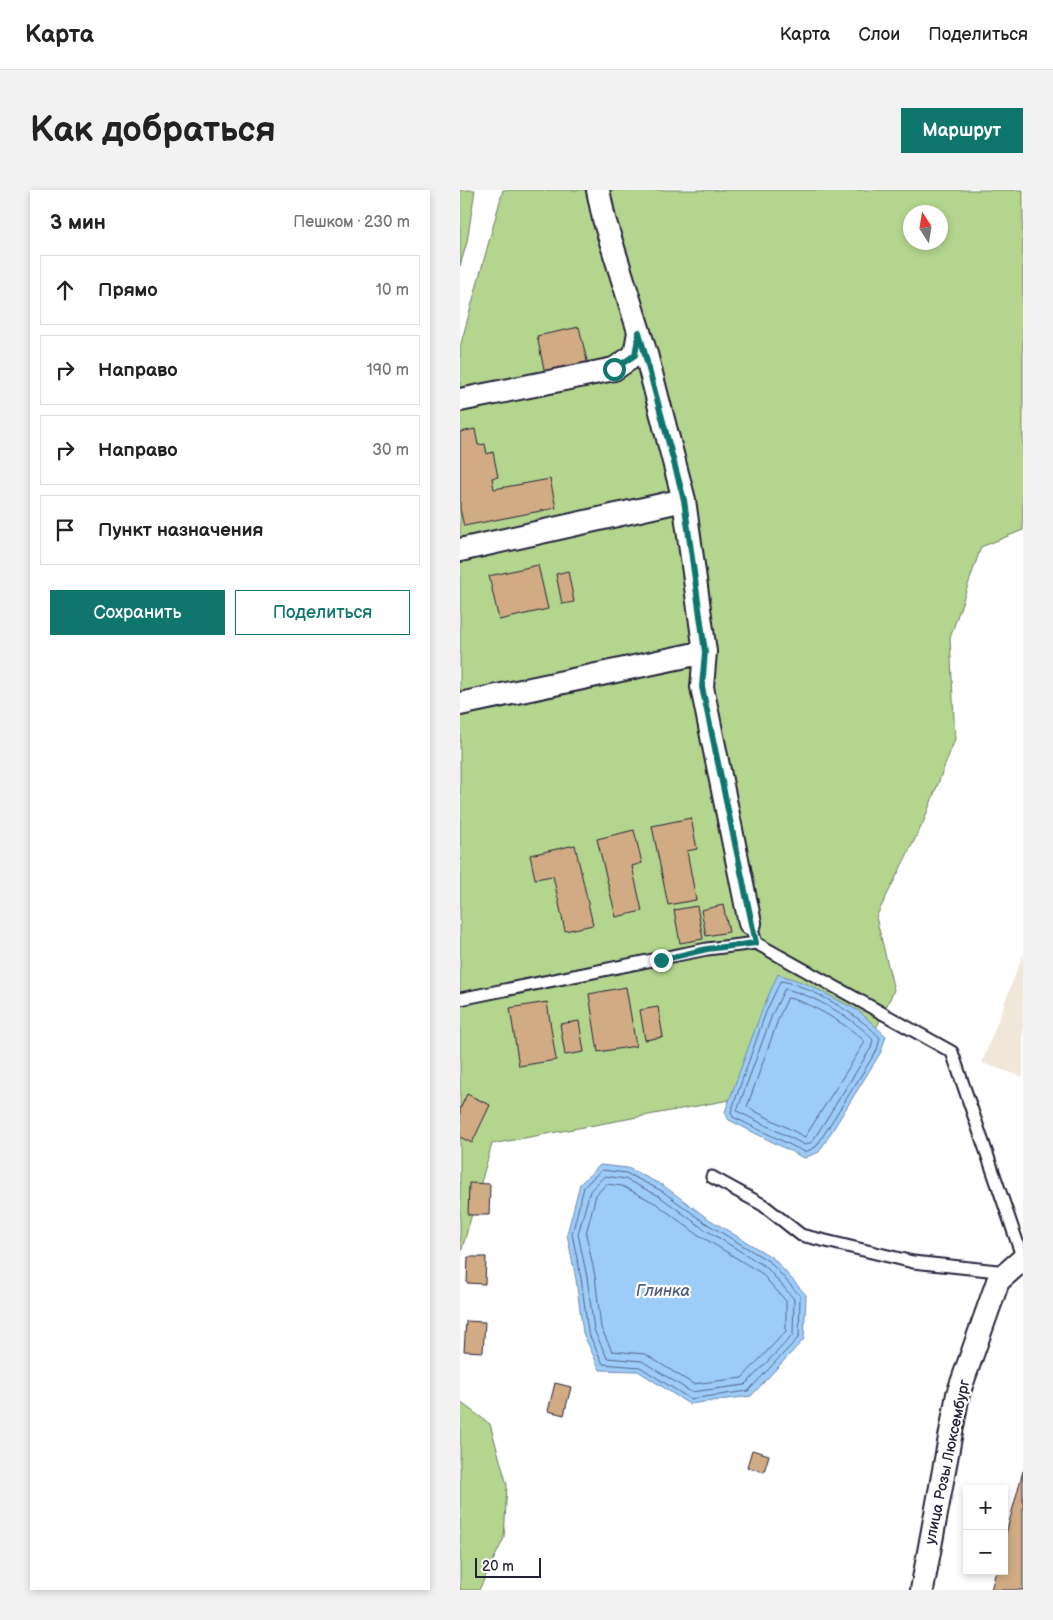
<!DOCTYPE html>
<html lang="ru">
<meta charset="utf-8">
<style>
:root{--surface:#fff;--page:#f2f2f2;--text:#222;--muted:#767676;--line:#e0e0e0;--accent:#0f766e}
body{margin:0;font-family:"Balsamiq Sans",sans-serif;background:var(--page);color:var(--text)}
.controls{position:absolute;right:15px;bottom:15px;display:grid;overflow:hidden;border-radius:0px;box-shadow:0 2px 8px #0003}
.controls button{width:45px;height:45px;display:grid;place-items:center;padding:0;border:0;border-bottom:1px solid var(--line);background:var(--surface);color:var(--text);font:25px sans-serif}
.compass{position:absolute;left:443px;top:15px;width:45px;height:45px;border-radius:50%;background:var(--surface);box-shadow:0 2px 8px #0003;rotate:348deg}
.scale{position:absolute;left:15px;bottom:12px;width:66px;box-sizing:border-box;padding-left:5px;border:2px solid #22223b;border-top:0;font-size:14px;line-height:18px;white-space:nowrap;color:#22223b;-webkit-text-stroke:4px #fff;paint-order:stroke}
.stop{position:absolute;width:15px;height:15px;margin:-11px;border:4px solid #0f766e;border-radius:50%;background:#fff}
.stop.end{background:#0f766e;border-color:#fff;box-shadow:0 1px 5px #0008}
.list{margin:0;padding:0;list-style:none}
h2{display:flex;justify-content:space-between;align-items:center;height:65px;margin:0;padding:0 20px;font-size:21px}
h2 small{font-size:16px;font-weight:400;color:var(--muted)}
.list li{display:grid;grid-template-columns:32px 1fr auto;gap:15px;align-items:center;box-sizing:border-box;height:70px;margin:0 10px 10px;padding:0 10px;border:1px solid var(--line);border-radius:0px}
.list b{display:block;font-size:19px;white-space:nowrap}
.list em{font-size:16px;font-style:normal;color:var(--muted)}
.actions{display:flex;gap:10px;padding:15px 20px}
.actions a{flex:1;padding:11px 0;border:1px solid var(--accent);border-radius:0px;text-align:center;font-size:18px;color:var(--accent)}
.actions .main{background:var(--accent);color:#fff}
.icon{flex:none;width:28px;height:28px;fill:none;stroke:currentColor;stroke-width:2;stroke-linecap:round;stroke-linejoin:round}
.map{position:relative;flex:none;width:563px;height:1400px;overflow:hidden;border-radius:0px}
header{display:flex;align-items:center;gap:30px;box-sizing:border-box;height:70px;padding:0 25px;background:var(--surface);border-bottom:1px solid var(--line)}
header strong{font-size:24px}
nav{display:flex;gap:28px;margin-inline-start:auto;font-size:18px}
.intro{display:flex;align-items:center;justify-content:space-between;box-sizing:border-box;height:120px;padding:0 30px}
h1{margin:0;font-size:35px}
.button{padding:12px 22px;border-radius:0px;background:var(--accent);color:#fff;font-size:18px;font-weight:700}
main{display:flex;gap:30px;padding:0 30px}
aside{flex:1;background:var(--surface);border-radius:0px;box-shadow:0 2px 8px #0003}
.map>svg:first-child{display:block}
.built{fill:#f1e6da}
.green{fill:#b4d58e;stroke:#6b7c64;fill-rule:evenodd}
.water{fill:#9dccf9;stroke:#6c88ad}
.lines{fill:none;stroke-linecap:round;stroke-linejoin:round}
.shore{stroke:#536687;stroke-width:1}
.building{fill:#d1ab83;stroke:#22223b}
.lane-casing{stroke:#22223b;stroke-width:15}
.street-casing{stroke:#22223b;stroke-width:26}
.lane{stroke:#fff;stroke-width:11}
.street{stroke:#fff;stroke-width:22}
.route{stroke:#0f766e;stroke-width:6}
.labels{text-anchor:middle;stroke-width:4.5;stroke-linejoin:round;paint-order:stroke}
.street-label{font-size:15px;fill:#22223b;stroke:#fff}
.water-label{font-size:16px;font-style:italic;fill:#4d5e7e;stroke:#fff}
</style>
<header>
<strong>Карта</strong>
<nav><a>Карта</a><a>Слои</a><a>Поделиться</a></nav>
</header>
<div class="intro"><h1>Как добраться</h1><a class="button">Маршрут</a></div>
<main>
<aside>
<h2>3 мин<small>Пешком · 230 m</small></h2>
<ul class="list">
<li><svg class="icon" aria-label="ahead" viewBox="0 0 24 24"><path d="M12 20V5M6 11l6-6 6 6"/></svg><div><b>Прямо</b></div><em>10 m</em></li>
<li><svg class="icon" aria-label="right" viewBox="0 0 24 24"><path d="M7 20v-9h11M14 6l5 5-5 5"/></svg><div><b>Направо</b></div><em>190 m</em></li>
<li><svg class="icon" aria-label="right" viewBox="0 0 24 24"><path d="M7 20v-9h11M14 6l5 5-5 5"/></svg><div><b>Направо</b></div><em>30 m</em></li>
<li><svg class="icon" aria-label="arrive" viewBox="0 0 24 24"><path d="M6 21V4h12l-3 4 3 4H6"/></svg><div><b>Пункт назначения</b></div></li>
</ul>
<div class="actions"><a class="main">Сохранить</a><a>Поделиться</a></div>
</aside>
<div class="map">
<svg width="563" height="1400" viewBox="0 0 563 1400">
<rect width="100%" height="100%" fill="#fff"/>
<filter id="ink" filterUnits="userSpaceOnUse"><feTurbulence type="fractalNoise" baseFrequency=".02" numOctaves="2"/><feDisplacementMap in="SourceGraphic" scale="10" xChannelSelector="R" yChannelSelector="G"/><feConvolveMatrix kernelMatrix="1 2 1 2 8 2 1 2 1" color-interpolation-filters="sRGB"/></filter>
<g filter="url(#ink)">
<path class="built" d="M563,764V887L522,873Z"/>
<path class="green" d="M0,0H15L7,52L0,76Z
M43,0H563V340L521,357L490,448L495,549L463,633L416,727L434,800L390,895L302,904L32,954L0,1066V157ZM450,22H480V52H450Z
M0,1212L30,1234L47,1295L44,1348L19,1400H0Z"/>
<path class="water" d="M318,784L347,794L399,821L426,846L421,862L359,962L344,968L269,930L265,922L302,820Z
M140,975L168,978L204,996L247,1028L313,1068L346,1105L344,1149L291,1206L229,1214L178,1181L140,1180L123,1143L116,1089L107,1044L120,994Z"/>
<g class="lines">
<path class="shore" d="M321,791C347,794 404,828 420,848L417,860L356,957L345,962L273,927L271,922L306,822Z
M325,799C351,804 396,829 413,850L411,858L352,952L345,955L277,921L312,825Z
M328,808C346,810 393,838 405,852L345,947L287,917L319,827Z
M142,980L166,983L202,1001L244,1032L310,1072L340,1106L339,1147L288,1201L230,1209L180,1177L143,1174L128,1142L121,1088L112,1044L124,997Z
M145,986L165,989L199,1006L241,1037L306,1077L334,1109L333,1145L285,1195L231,1202L182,1171L147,1168L134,1140L127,1087L118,1044L130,1001Z
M147,994L162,996L195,1013L237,1044L301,1083L326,1111V1141L282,1188L233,1194L185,1164L152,1161L141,1138L135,1086L126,1044L136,1005Z"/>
</g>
<path class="building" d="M119,137L128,175L85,184L77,146Z
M15,239L18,255L25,254L27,264L33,262L38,287L32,288L34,299L90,289L96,318L4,336L0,319V242Z
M78,375L88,419L39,430L29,386Z
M108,381L114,412L102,414L96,384Z
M231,628L237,659L227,661L236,710L208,715L192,636Z
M174,640L182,673L172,676L182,721L156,727L137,649Z
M115,655L133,735L105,741L93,686L75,689L70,665Z
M263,715L269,742L246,746L241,720Z
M237,716L243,749L220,753L214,720Z
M166,797L176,856L138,862L129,804Z
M87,812L96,870L59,876L50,818Z
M198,817L203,847L185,850L180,820Z
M119,831L124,862L105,865L100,834Z
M7,904L30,915L12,953L0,947V919Z
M9,993L30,994L29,1025H8Z
M8,1067H26L25,1094L7,1093Z
M6,1131L25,1132L23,1162L4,1161Z
M95,1193L111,1197L104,1225L88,1221Z
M292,1260L309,1265L304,1282L287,1277Z
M563,1281V1400H531L536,1381H544V1351Z"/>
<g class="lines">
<g class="lane-casing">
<path id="lane" d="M290,733L296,753L492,862L563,1069
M0,809L247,759L296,753
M252,987L303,1015L341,1045L453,1072L547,1082"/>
</g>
<g class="street-casing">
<path id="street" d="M138,0L144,29L186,164L224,310L245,462L242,497L290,733
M0,210L154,179L175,165L179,142
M0,360L224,310
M0,514L245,462
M462,1400L498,1204L538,1091L563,1069"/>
</g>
<use href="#lane" class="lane"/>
<use href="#street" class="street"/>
</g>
</g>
<g class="lines" filter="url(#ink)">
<path class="route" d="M154,179L175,165L179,142L224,310L245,462L242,497L296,753L247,759L201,770"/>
</g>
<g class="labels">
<g class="street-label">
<text transform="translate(487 1272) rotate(-78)" y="5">улица Розы Люксембург</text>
</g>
<g class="water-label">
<text x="203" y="1106">Глинка</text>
</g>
</g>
</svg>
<div class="controls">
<button>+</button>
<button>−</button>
</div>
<svg class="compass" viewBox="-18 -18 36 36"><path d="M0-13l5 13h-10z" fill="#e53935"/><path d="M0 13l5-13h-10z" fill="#767676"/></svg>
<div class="scale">20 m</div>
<div class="stop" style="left:154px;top:179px"></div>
<div class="stop end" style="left:201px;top:770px"></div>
</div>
</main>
